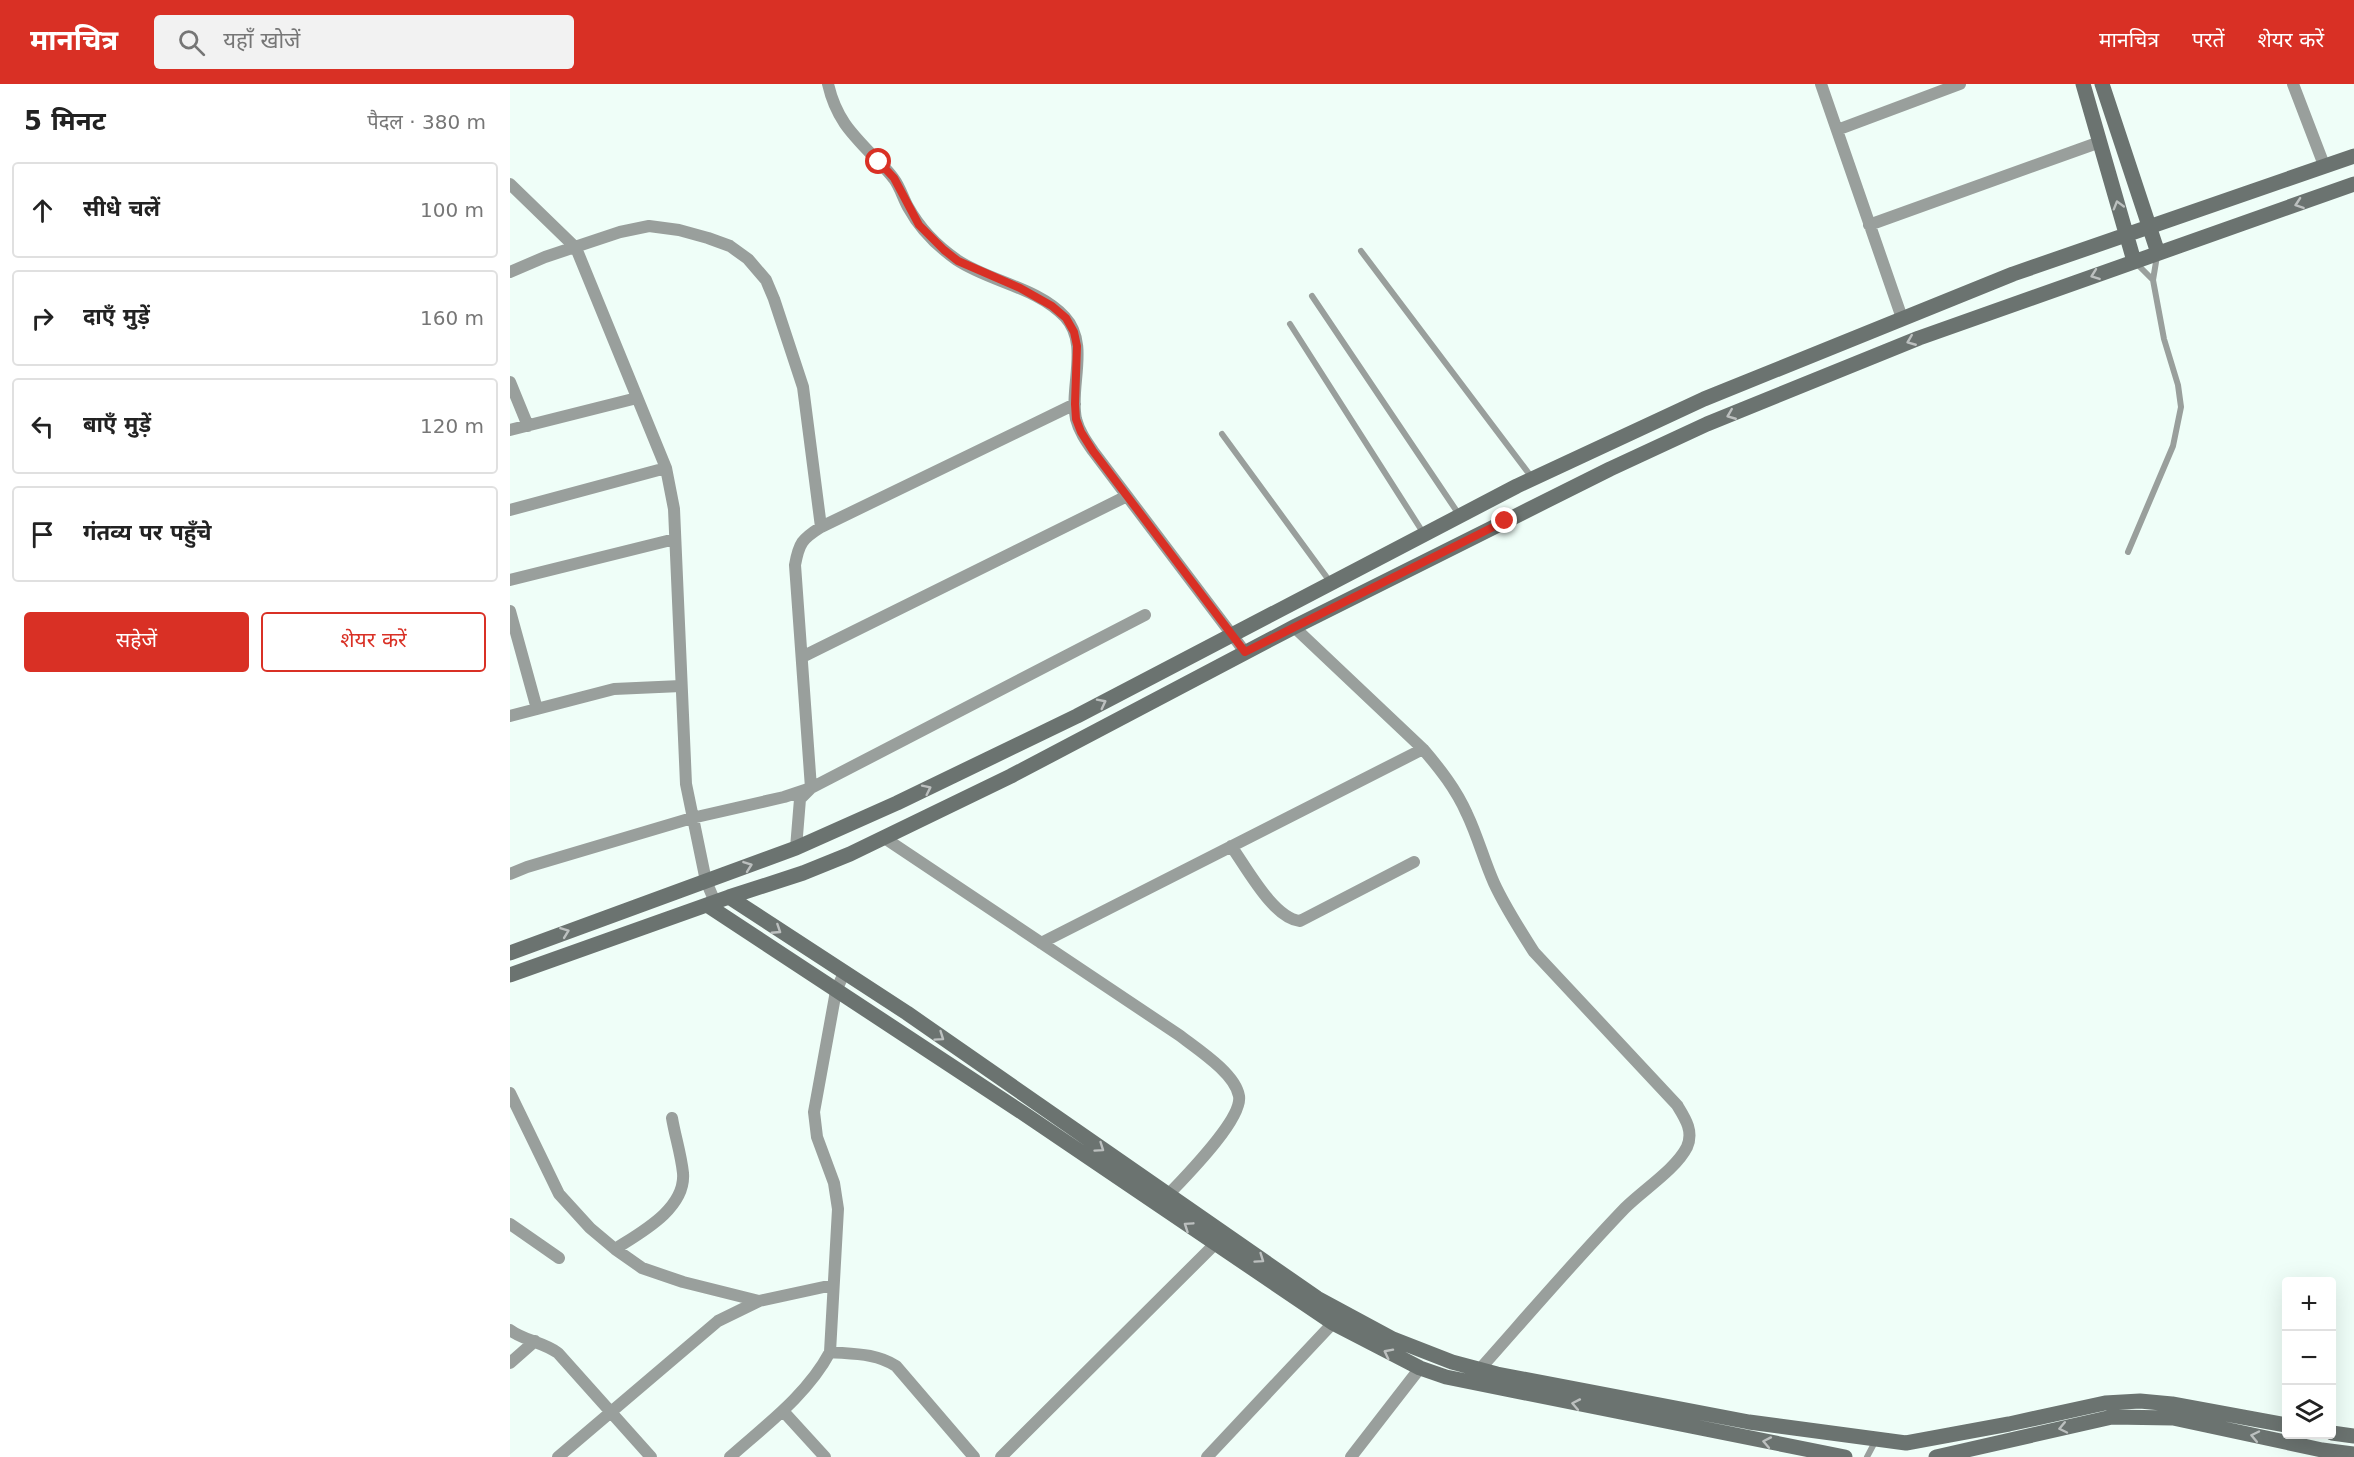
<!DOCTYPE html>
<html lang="hi">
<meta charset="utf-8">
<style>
:root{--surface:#fff;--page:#f2f2f2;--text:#222;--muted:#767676;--line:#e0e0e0;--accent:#d93025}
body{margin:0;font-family:"DejaVu Sans","Noto Sans Devanagari",sans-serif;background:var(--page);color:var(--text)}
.controls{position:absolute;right:18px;bottom:18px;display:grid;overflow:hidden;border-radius:6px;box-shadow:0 6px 24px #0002}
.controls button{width:54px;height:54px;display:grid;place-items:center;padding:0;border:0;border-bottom:2px solid var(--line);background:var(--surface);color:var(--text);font:30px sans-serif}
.stop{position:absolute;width:18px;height:18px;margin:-14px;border:4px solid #d93025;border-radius:50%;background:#fff}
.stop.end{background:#d93025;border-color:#fff;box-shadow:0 2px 6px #0008}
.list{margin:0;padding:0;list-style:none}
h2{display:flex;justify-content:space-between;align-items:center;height:78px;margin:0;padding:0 24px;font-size:26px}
h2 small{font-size:20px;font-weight:400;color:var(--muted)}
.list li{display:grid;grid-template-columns:39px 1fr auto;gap:18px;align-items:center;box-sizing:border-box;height:96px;margin:0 12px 12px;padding:0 12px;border:2px solid var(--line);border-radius:6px}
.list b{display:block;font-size:22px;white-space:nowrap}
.list em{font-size:20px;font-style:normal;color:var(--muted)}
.actions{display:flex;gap:12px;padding:18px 24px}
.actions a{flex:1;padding:14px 0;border:2px solid var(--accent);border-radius:6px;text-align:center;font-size:21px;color:var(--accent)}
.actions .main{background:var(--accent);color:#fff}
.icon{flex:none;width:33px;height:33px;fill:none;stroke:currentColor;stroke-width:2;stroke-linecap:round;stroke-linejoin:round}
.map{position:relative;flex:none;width:1844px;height:1373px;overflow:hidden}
header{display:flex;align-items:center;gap:36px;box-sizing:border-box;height:84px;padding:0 30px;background:var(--accent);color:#fff}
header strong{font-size:28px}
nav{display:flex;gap:33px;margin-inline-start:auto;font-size:21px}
.search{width:420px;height:54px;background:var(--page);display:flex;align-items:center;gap:15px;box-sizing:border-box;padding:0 21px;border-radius:6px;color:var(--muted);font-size:22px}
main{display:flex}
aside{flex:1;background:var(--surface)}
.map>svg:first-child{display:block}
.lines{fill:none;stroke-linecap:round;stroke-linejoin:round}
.lane{stroke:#999f9c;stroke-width:6}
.street{stroke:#999f9c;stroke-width:12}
.secondary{stroke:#6b7370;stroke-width:15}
.oneway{stroke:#bcc0bf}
.route{stroke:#d93025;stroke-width:8}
</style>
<header>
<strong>मानचित्र</strong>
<div class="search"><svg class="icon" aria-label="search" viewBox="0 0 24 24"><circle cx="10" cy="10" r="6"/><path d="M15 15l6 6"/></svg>यहाँ खोजें</div>
<nav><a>मानचित्र</a><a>परतें</a><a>शेयर करें</a></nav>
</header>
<main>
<aside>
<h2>5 मिनट<small>पैदल · 380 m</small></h2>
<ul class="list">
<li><svg class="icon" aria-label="ahead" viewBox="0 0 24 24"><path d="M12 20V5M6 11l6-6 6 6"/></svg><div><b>सीधे चलें</b></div><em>100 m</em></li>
<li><svg class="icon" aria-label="right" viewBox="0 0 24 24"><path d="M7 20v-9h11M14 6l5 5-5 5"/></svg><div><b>दाएँ मुड़ें</b></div><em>160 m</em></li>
<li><svg class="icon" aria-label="left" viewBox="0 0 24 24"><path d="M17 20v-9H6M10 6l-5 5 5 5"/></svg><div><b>बाएँ मुड़ें</b></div><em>120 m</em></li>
<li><svg class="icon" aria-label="arrive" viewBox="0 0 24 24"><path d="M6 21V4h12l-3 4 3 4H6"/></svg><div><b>गंतव्य पर पहुँचे</b></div></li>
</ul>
<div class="actions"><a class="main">सहेजें</a><a>शेयर करें</a></div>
</aside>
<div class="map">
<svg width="1844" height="1373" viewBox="0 0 1844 1373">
<rect width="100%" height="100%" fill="#effef8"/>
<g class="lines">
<path class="lane" d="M851,167L1023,395
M1625,178L1643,196L1647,172
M802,212L950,432
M780,240L914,450
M712,350L821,499
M1618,468L1663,362L1671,323L1668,301L1654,255L1643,196
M1357,1373L1366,1356"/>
<path class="street" d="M318,0C326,35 342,50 366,75C372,81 379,88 384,95C390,103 393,114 398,123C410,145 427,162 447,176C480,198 527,203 555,233C580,260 559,303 566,335C569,347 576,357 583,367L735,568
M1311,0L1392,234
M1783,0L1814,81
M1327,46L1450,0
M0,100L66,164L156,384L164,425L176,700L196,797L205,818
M1359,141L1590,58
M0,188L35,173L110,148L139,142L169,146L198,154L220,162L238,175L256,196L264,215L293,303L311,443
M0,298L18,342
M0,346L127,314
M0,426L156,384
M0,496L165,455
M0,527L27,625
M784,543L913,665C930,685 946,705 957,730C968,753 974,777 984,799C995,823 1010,846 1024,868L1167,1021C1175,1034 1184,1047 1177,1063C1166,1085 1133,1106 1115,1124C1065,1176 1018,1231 970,1285
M292,573L617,412
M0,632L104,605L171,602
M373,753L669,951C687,965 725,989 729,1012C733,1035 675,1093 658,1111
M721,762C737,784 763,834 790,837L904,778
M286,764L290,715L301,704L285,481C289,459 292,455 311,443L565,320
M0,790L17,783L182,734L274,713L301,704L635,531
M531,859L913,665
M0,1009L49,1110L80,1144L105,1165L132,1184L173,1198L249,1217
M0,1140L49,1174
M105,1165C130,1149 176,1125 173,1089C171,1070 165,1052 162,1034
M0,1246C15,1257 33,1258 48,1269L141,1373
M320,1268C343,1270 366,1269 386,1282L464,1373
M0,1279L25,1257
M273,1327L315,1373
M48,1373L208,1237L249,1217L323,1201
M220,1373C256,1341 297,1311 320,1268L328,1125L324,1099L307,1053L304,1028L326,907L334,889
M491,1373L705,1160
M697,1373L823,1239
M841,1373L910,1284"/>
<path class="secondary" d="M1573,0L1624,177
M1592,0L1648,169
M219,813L397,929L807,1214L883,1255L942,1278L987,1290L1239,1338L1396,1359L1499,1340L1595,1319L1630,1317L1662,1320L1776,1341
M197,821L513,1029L823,1239L910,1284L936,1293L1335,1373
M0,869L286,764L387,719L567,632L1007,402L1194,315L1503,190L1844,72
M0,891L219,813L293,789L340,770L501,692L784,543L1100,385L1197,340L1409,254L1844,100
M1822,1349L1844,1352
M1426,1373L1602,1333L1663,1334L1812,1366L1844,1370"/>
</g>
<defs><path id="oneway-chevron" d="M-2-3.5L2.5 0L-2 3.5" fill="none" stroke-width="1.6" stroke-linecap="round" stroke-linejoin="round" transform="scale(1.5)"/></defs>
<g class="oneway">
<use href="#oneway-chevron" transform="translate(1789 120) rotate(161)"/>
<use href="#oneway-chevron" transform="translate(1608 121) rotate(-106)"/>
<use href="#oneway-chevron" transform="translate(1585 191) rotate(160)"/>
<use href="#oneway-chevron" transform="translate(1401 257) rotate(158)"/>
<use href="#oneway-chevron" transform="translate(1221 331) rotate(158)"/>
<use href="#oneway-chevron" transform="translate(592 619) rotate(-27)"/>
<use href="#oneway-chevron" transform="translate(417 705) rotate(-26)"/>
<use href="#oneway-chevron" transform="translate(238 782) rotate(-20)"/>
<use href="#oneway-chevron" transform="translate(267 846) rotate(33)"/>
<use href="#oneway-chevron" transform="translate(55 848) rotate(-21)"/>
<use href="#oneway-chevron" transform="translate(430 953) rotate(35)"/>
<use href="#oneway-chevron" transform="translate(590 1064) rotate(35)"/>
<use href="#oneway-chevron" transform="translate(678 1142) rotate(-146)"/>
<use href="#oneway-chevron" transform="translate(750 1175) rotate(35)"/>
<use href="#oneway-chevron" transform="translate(878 1269) rotate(-153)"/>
<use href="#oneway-chevron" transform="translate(1066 1320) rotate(-169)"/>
<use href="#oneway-chevron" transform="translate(1553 1344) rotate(168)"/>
<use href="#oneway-chevron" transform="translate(1745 1352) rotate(-168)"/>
<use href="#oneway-chevron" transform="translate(1257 1358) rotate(-169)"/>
</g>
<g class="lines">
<path class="route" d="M369,78L384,94L409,141L434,166L448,177L510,204L542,222L556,234L564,248L567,262L565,320L566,335L571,348L583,367L735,568L995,437"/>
</g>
</svg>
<div class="controls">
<button>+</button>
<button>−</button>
<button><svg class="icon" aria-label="layers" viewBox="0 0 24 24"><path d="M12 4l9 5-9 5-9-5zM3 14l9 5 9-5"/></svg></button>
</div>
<div class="stop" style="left:369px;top:78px"></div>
<div class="stop end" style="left:995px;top:437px"></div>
</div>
</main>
